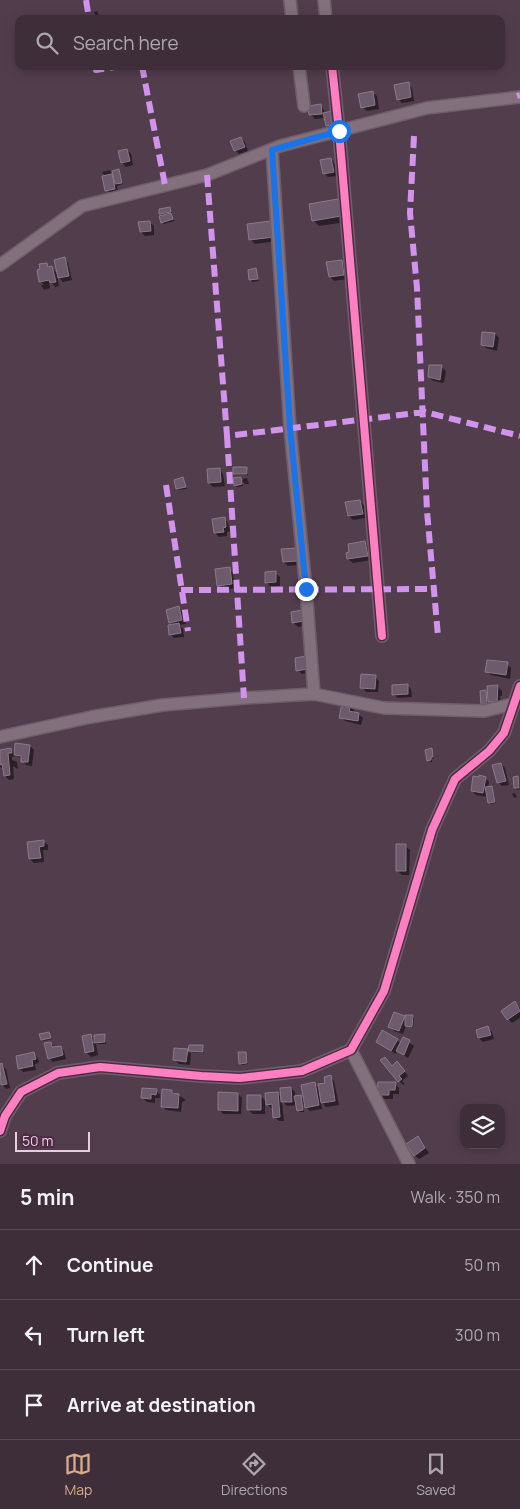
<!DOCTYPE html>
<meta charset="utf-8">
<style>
:root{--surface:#3e2e39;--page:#453641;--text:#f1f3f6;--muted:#ada8ae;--line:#574a53;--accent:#d6ab8b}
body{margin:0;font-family:Manrope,sans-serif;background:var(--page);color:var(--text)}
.controls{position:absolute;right:15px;bottom:15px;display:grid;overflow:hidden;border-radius:10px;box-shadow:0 2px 12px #0003}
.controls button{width:45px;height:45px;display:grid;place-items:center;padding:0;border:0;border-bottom:1px solid var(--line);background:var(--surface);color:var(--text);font:25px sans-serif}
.scale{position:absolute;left:15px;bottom:12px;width:75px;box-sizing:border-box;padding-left:5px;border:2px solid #e7cfde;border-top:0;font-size:14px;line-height:18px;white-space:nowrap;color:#e7cfde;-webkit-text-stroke:4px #4f2a44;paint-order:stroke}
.stop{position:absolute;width:15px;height:15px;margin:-11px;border:4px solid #1a73e8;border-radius:50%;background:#fff}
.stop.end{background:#1a73e8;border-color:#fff;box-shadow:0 1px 5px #0008}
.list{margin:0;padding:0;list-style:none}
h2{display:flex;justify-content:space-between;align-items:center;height:65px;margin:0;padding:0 20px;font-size:21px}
h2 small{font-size:16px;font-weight:400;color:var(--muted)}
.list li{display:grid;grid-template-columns:32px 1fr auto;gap:15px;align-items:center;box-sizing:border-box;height:70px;padding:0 20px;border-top:1px solid var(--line)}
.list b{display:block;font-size:19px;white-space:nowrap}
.list em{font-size:16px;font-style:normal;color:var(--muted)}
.icon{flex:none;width:28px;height:28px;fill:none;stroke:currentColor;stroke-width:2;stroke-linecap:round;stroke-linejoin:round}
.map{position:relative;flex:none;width:520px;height:1164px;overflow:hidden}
.search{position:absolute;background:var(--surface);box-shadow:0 2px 12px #0003;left:15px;right:15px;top:15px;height:55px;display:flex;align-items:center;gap:12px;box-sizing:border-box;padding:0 18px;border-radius:10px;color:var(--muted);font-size:19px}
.sheet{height:275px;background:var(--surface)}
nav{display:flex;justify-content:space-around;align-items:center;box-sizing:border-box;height:70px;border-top:1px solid var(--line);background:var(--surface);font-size:14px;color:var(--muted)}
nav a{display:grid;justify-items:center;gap:2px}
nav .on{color:var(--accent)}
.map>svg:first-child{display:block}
.shadow{fill:#0007}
.building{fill:#6d5a6d;stroke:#8a7a89}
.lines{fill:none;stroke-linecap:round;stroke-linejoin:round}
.minor-casing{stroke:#6f5d69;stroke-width:14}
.minor{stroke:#82717c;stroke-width:11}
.quiet{stroke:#d193ec;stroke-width:6;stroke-dasharray:12 6;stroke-linecap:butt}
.cycleway-casing{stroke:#4f2a44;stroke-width:11}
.cycleway{stroke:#ff80c0;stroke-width:8}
.route{stroke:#1a73e8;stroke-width:6}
</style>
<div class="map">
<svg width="520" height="1164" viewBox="0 0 520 1164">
<rect width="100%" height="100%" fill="#523d4c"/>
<path class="shadow" d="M97,11L99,16L96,17L94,12Z
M408,84L412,88L414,101L402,103L398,99Z
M372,92L377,96L379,109L367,111L362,107Z
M320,106L324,110L325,114L338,128L331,129L327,125L325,118L315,119L311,115Z
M241,138L245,142L248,151L239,154L235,150Z
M127,150L131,154L133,165L126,167L122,163Z
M331,159L335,164L337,176L328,177L324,173Z
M110,170L113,178L118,171L120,172L123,184L117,186L118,193L111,194L107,190L105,176L102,172Z
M338,200L344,207L347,222L319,226L313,220Z
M170,208L172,213L170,214L174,221L164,224L162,222L163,216L161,213Z
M149,222L154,226V235L145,236L141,232Z
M271,222L277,241L255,244L251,240L248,225Z
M64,259L68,263L72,280L63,282L57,275L59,286L55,287L53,284H49L50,288L44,290L41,285H44L40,281L46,264L58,274Z
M342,262L346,266L347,279L334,281L330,277Z
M255,270L259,281L252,282L251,280Z
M495,334L499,338L497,351L486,348L482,344Z
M441,367L446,371L444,383L433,381L429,377Z
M246,468L248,470V475H236L234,474Z
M219,469L223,474L225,486L213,487L209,483Z
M240,478L243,481V479L247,478L249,484H245L242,481L243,486L236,487L235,485Z
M183,479L187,489L179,490L177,489Z
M360,501L364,506L366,518L353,520L349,516Z
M224,518L228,523L230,531L227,532V536L219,537L215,533Z
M365,543L369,547L371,560L353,563L348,559V554Z
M295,549L299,553L301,565L288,566L284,562Z
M229,569L233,573L235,588L223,590L219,585Z
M275,573L280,577V586H270L266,582Z
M179,608L183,612L186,624L179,625L183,629L184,637L174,638L170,634L173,625L170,622Z
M302,612L308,625L298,627L293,622Z
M296,659L312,673L302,674L298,670Z
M507,664L511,668L510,679L491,675L486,671Z
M375,677L379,681L378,692H366L362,687Z
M407,685L411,689L412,697L398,698L393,694Z
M498,686L502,691V696H500L501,705L493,706L488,701V706H484L483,705L486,692L488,694Z
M350,706L354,710V713L358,714L363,718L361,725L345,721L341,717Z
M16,745L30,746L34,750L32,766L26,765L22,759L17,756L12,757V760L17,762L18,769L13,766L14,779L9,780L5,776L4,769L0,767V751L11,749L15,754Z
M432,750L434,758L432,759V762H430L428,760Z
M501,764L505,768L509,785L502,786L498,782Z
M518,777L519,779L520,789L517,790L515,788Z
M485,778L489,782L488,788H491L493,789L496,803L491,804L488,797L476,795L472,791Z
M515,793L517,797L514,798L512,794Z
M43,841L48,845V850H43L44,862L34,863L30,859Z
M405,846L410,850L409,875H402L397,870Z
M515,1003L520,1008V1018L512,1023L502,1012Z
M412,1016L414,1018L413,1028L406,1026L403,1034L394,1031L390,1026L404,1017L406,1019Z
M488,1028L492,1032L494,1039L483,1042L479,1038Z
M49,1034L52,1039L44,1041L42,1039Z
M90,1035L95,1040L104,1036L106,1038V1044H96L98,1055L91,1057L87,1053Z
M403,1038L414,1046L408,1058L397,1051L396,1054L377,1042L397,1040L401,1044Z
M51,1043L56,1048L60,1047L64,1051L66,1059L53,1062L49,1058Z
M190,1046L202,1047L204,1048V1053L189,1052Z
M187,1050L191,1054L190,1065L179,1064L175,1060Z
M245,1053L247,1055L248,1064L242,1065L241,1063Z
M34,1054L38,1058L39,1063L35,1064L36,1070L23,1072L19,1068Z
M382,1060L393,1067H401L408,1076L402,1081L405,1084L403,1085L399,1081Z
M0,1065L6,1069L10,1088L6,1089L2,1084L0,1079Z
M330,1077L334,1081L339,1105L326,1107L321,1101L322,1109L310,1111L303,1104L304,1112H299L297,1105L287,1106L282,1101L284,1121H279L274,1117V1108H271L265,1102V1114H253L248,1110L261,1096L267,1103L277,1093L282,1098L291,1088L295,1092V1097L301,1096L305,1101L314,1084L320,1089L326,1084Z
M395,1084L399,1088V1094H393V1099H383L379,1094Z
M156,1091L160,1095V1098H155V1103L147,1102L143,1098Z
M172,1091L186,1100L182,1102L181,1112L166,1110L162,1106Z
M238,1094L242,1098L241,1114H223L219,1109Z
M418,1138L429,1153L419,1159L414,1155Z"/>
<path class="building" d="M409,82L411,97L397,100L394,85Z
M373,91L375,105L361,108L358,94Z
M321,104L322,114L309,115L308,106Z
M332,111L335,124L326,126L323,113Z
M241,137L245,147L234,151L230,141Z
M127,149L130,161L121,163L118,151Z
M331,158L334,172L323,174L320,160Z
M119,169L122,183L115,184L112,171Z
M112,174L115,189L105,191L102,176Z
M338,199L341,216L312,221L309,204Z
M170,207L171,212L159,214V209Z
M171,213L173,219L161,223L159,216Z
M150,221L151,231L140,232L138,222Z
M271,221L274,237L249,240L247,224Z
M65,257L69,276L58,278L54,260Z
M342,260L344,275L329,277L326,262Z
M47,263L48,267L52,266L56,282L50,283L49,280L39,282L37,270L40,269L39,264Z
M256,268L258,279L249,280L248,270Z
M482,332L495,333L493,347L481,345Z
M429,365H442L440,380L428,377Z
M233,467H247V474H233Z
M220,468L221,482L208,483L207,469Z
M183,477L186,487L176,489L174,480Z
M241,477L242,484L234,486L233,478Z
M360,500L363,514L348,516L345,502Z
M225,517L226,527L223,528L224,532L214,533L212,519Z
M365,541L368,556L347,559L346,553L349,552L348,544Z
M296,548L297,561L283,562L281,549Z
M230,567L232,584L217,586L215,569Z
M276,571V582L265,583V572Z
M179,606L182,620L169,623L166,610Z
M303,610L304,621L292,623L291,612Z
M179,623L181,633L169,635L168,625Z
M306,656L308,669L296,671L295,658Z
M487,660L508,662L506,675L485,672Z
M361,674L376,675L375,689L360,688Z
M408,684V694L392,695V685Z
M498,685L497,702H488L487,686Z
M486,690L487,705H481L480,691Z
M342,703L351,704L349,711L359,713L358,721L339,718Z
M15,743L30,745L28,762H21V756L14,755Z
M11,748L12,753H8L10,775L4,776L2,764L0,765V750Z
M432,748L433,757H431V760L427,761L425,750Z
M501,763L506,781L497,783L492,765Z
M479,775L486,777L483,793L471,791L473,776L479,777Z
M518,776L519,788H514L513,777Z
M492,786L495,802L488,803L485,787Z
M44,840V846L39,847L41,858L29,859L27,842Z
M396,844H406V871H396Z
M515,1001L520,1011L507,1020L501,1011Z
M394,1012L405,1016L399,1031L388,1027Z
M405,1015H413L412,1027L405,1026Z
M488,1026L491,1035L478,1038L476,1030Z
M382,1030L398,1039L391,1051L376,1042Z
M49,1032L51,1038L41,1040L39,1034Z
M91,1034L94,1051L85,1053L82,1036Z
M105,1034V1042L94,1043V1035Z
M403,1037L410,1040L404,1055L396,1051Z
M51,1042L52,1047L61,1046L63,1055L48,1059L44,1043Z
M189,1045H203V1052L188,1051Z
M174,1048L188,1049L186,1062L173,1060Z
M34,1052L36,1059L32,1060L33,1066L18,1069L16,1056Z
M238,1052H246L247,1063L239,1064Z
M385,1057L392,1066L397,1061L405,1071L399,1076L402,1079L398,1082L380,1060Z
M2,1063L7,1084L1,1085L0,1064Z
M331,1075L335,1101L321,1103L318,1084L325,1083L324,1077Z
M315,1082L319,1105L305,1108L301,1085Z
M378,1082H396L395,1090H389V1095H377Z
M291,1087L292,1102H281L280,1088Z
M142,1088L157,1089L156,1095L151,1094V1099L141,1098Z
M162,1089L172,1090V1093L179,1094L178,1108L161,1107Z
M218,1092L238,1093V1111L218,1110Z
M278,1092L280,1117L273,1118L272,1104L266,1105L265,1093Z
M247,1095H261V1110H247Z
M301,1095L303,1110L297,1111L294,1096Z
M418,1136L425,1148L414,1156L406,1144Z"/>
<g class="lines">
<g class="minor-casing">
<path id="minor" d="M290,0L292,19
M324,0L326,19
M299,66L304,106
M332,66L339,131L382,636
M272,150L290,428L306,589L314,694
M0,265L82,206L207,175L280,146L427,108L520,97
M0,737L91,717L163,705L244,698L314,694L384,708L484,711L513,704
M351,1050L409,1164
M0,1131L5,1116L21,1092L58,1073L100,1067L201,1076L240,1078L302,1071L351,1050L384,991L432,830L455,779L489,751L504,733L520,686"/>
</g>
<use href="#minor" class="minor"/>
<path class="quiet" d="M86,0L89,19
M96,66V70L121,66
M142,66L165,185
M517,96L520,95
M414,136L410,213L417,288L427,511L438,636
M207,175L227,436L425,412L520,436
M227,436L244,698
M166,485L188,631
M181,590L433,589"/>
<g class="cycleway-casing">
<path id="cycleway" d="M332,66L339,131L382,636
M0,1131L5,1116L21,1092L58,1073L100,1067L201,1076L240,1078L302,1071L351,1050L384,991L432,830L455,779L489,751L504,733L520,686"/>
</g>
<use href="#cycleway" class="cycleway"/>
</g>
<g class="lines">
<path class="route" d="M306,589L290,428L272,150L339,131"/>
</g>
</svg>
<div class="controls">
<button><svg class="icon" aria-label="layers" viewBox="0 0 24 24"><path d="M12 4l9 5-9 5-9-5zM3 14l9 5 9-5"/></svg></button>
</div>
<div class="scale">50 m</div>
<div class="stop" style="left:339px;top:131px"></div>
<div class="stop end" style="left:306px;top:589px"></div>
<div class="search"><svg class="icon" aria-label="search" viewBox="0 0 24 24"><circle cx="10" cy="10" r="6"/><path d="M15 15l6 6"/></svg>Search here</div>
</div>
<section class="sheet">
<h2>5 min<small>Walk · 350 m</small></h2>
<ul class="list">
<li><svg class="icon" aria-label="ahead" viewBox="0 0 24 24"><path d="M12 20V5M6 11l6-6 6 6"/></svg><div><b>Continue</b></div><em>50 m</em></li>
<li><svg class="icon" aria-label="left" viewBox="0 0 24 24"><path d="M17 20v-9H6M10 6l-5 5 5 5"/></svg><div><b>Turn left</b></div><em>300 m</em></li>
<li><svg class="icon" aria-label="arrive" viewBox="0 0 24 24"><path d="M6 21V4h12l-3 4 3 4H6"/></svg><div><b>Arrive at destination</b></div></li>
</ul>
</section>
<nav>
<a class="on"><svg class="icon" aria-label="map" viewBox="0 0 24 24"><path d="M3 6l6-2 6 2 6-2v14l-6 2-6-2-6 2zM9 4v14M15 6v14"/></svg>Map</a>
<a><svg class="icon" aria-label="directions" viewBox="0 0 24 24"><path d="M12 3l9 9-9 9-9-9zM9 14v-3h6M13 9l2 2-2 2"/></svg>Directions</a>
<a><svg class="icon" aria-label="saved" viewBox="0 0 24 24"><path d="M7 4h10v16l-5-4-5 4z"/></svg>Saved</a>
</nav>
